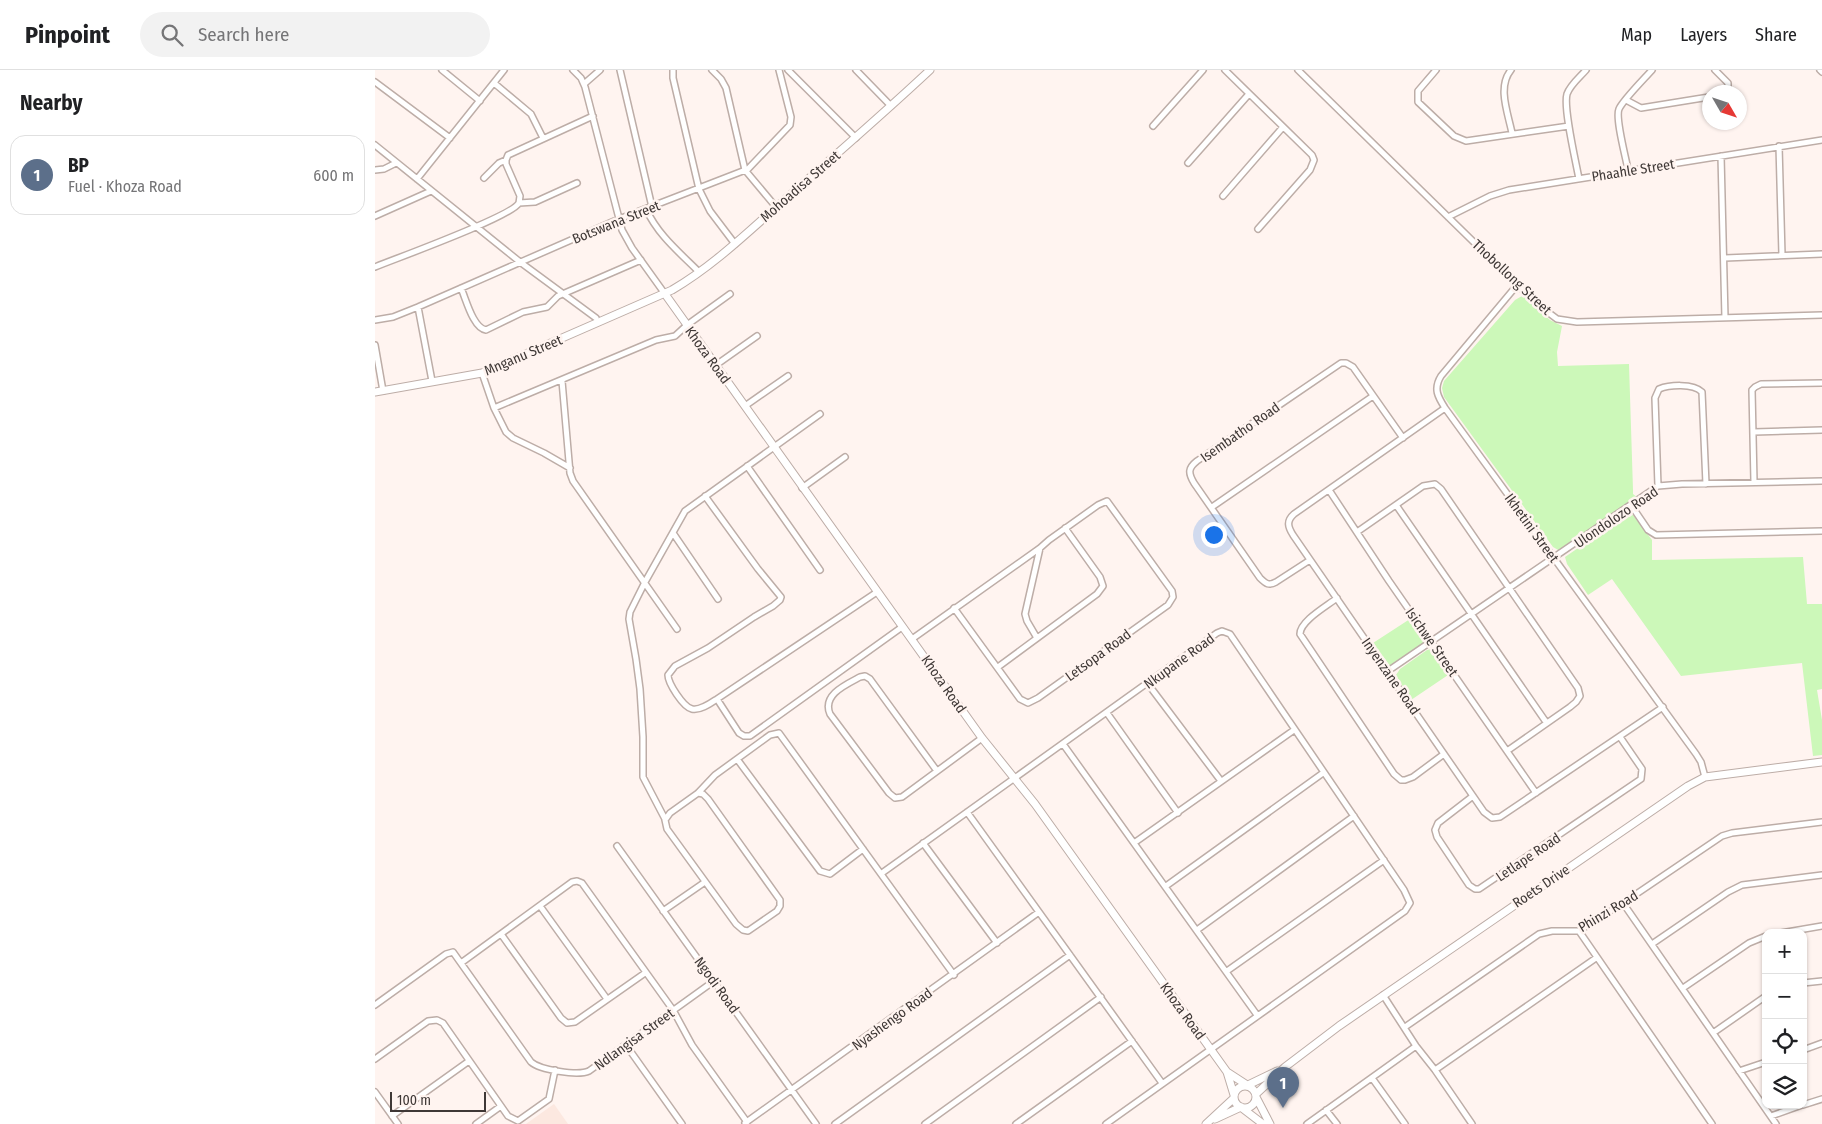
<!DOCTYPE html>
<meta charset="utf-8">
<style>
:root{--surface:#fff;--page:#f2f2f2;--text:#202124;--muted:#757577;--line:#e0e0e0;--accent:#1480ca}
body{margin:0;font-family:"Fira Sans Condensed",sans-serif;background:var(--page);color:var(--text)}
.controls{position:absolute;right:15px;bottom:15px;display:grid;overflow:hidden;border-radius:10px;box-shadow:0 1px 4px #0004}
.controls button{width:45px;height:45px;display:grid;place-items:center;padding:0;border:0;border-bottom:1px solid var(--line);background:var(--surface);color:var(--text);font:25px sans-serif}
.compass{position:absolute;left:1327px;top:15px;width:45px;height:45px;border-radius:50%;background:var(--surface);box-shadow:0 1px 4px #0004;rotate:129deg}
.scale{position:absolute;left:15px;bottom:12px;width:96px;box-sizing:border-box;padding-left:5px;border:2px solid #3f3836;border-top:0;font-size:14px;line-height:18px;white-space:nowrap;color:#3f3836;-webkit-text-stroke:4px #fff4f0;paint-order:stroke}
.you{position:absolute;left:838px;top:464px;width:18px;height:18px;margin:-12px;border:4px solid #fff;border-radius:50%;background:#1a73e8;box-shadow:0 0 0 8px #1a73e833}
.badge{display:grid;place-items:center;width:32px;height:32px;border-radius:50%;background:var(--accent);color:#fff;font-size:16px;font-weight:700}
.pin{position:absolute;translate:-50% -41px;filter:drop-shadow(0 1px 2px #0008)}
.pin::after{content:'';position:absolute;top:26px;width:18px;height:15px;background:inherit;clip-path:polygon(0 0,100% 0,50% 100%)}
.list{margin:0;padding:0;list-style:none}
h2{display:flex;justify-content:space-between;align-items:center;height:65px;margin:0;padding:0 20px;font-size:21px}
h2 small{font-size:16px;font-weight:400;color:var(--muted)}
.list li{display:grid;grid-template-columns:32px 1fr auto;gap:15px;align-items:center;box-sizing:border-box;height:80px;margin:0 10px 10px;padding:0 10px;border:1px solid var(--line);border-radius:15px}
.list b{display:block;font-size:19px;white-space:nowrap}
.list p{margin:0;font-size:16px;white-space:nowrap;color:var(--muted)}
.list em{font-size:16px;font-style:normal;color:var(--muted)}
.icon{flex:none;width:28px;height:28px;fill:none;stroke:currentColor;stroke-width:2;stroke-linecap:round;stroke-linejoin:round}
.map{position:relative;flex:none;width:1447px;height:1054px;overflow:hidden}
header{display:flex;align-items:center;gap:30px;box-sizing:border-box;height:70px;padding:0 25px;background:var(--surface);border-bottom:1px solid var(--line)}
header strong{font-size:24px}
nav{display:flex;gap:28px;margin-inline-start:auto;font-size:18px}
.search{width:350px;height:45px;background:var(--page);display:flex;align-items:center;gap:12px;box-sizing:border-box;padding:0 18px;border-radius:28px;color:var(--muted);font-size:19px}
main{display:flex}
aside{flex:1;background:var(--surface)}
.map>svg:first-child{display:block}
.built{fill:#fce8e0}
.green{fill:#ccf8b9}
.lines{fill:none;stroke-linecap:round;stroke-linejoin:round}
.street-casing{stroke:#bdada7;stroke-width:8}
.secondary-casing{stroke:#bdada7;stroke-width:9}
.street{stroke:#fff;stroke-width:5}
.secondary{stroke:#fff;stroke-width:7}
.labels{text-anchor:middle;stroke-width:5;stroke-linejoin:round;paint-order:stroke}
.street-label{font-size:14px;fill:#3f3836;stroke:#fff4f0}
</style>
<header>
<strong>Pinpoint</strong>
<div class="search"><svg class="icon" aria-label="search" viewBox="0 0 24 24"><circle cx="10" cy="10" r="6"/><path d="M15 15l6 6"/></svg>Search here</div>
<nav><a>Map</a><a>Layers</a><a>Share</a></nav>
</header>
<main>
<aside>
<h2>Nearby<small></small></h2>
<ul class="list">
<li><span class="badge" style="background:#5c6f8a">1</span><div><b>BP</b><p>Fuel · Khoza Road</p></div><em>600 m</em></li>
</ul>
</aside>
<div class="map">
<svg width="1447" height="1054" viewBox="0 0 1447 1054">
<rect width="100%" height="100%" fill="#fff4f0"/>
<path class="built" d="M179,1034L193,1054H151Z"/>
<path class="green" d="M1147,226L1150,227L1175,250L1187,256L1182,282L1183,296L1254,294L1258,420V424L1263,428L1185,481L1178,477L1069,327L1067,318L1069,311L1140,230Z
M1254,443L1258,445L1277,470V490L1428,487L1432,534H1447V619L1442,620L1447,650V685L1438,686L1427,593L1306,606L1237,509L1213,525L1192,494L1190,487Z
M1038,547L1054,572L1018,596H1015L998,573Z
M1057,579L1060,581L1076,603L1036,630L1021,605L1025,599L1052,580Z"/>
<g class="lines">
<g class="street-casing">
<path id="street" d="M67,0L105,31
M198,0L206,8L210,17L247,160L257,178L290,224
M245,0L277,137
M298,0V8L324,119L335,141L360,174
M337,0L346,9L351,18L370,100L401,137
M413,0L481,68
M481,0L516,36
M850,0L937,85L939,90L935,100L883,159
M923,0L1162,234L1182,249L1202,252L1447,245
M1061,0L1043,21V32L1079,66L1091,71L1194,56
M1136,0C1122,17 1133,43 1137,63
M1340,0L1353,13V18L1351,22
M1445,0L1447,2
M0,12L75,68
M119,13L156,44L168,68
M209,14L225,0
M1251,30L1266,38L1334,27
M778,56L828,0
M0,75L145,192L221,248
M1404,76L1407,185
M1346,86L1350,248
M813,93L874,24
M0,100L9,99L21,93
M1253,100C1251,88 1240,48 1244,39C1248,30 1269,9 1277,0
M109,108L124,93L131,90
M42,109L129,0
M1204,109C1201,92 1188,38 1192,24C1195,15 1205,7 1211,0
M848,126L908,57
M144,133L145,126L131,94V90L133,85L218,46
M144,133L160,132L202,113
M271,139C283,165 304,182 324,202
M0,146L56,121
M1073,147L1115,126L1134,120L1447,70
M1350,188L1447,184
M0,197C22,188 136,147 144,133
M1143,214L1066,306C1058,319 1063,327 1070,338L1321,684L1326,692L1330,707
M86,218C91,229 98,258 111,260L148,242L172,237L183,226L266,190
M43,237L57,311
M0,250L18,247L43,237L244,149L373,99L415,55L416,47L404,0
M0,275L8,321
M341,295L382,266
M107,303L119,338L131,362L138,368L169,383L195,398
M187,311L195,403L198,411L302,559
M370,336L413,306
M119,338L281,270L300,266L312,255L355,224
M1070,338L919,444C911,451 913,457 918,465L1109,742L1117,748L1125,747L1288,637
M1379,362L1447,360
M372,396L445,500
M1379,412L1377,320L1380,317L1386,314L1447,313
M1283,416L1280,328L1284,319C1294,315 1318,313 1327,322L1331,414
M427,418L470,387
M954,420L1014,511L1161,723
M330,426L383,499L406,527L405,530L398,536L379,547L333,578L300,596L293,605C293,613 308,637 317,639C325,641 336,633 342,629L502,522
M1021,435L1171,652
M1256,435L1273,460L1281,465L1447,461
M837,437L998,326
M982,462L1048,416L1060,414L1066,419L1203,618L1205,626L1201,632L1195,637L1132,681
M298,463L343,529
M935,490L901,512C894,516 891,514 885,508L819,413C813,403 813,398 822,391L966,293H971L978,297L1028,368
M962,528C952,536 925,551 925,564L1019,704L1026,710H1030L1038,707L1069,684
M579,538L645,629L653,633L663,628L793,535L798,527L797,521L732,431L723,435L674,470L665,478L650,544L652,551L662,568
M537,569L665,478
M623,597L722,524L728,516L725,507L690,458
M1013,601L1283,416L1307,414L1447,411
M773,614L846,711
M342,629L364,663L369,666H375L527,557
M732,643L803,743
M688,674L882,945
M362,689L445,801L455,804L488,779
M562,701L495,609L490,606L485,607C470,615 447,625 455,644L514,723L520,728L527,727L607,668
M323,723L328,724L333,729L405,830V836L402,841L373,861L368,860L361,854L292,759L290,750L295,743L323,723L340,705L395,665L404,663L579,905
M1098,726L1063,753L1060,760L1062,767L1094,815L1100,819H1104L1266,709L1267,699L1245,667
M592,742L787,1013
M290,749L268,707V667L265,619L261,589L254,549L255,542L270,512L310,441L445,344
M548,773L622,873
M759,773L919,660
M242,776L441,1054
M507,803L842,563L847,561L855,564L1029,820L1035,833L1030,841L731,1054
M791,816L948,703
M1248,833L1401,1054
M165,836L232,929
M288,841L330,812
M822,860L979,746
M1204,861L1337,1054
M1406,863L1447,856
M126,864L186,948L192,953L200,952L270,903
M1277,874L1353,822L1367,815L1447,805
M86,893L197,812L202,811L207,813L298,940L317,975L372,1052
M852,901L1009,790
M1428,913L1447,911
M1308,918L1374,873L1391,866
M1008,925L1041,976L1060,1000L1097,1054
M0,935L71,884L78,882L156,992C165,1000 203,1006 214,1001L339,911
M1030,957L1164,864L1177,861H1204L1248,833L1347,766L1357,763L1447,752
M1338,963L1391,926
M251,975L307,1054
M1428,980L1447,973
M0,989L53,951L62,950L68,953L133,1046L143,1051L174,1029L180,1000
M1060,1000L1221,888
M1364,1001L1391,992
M997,1008L1030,1054
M0,1022L23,1054
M1428,1035L1447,1029
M951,1040L962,1054
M17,1046L94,991
M1396,1046L1427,1035
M370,1053L664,842
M101,1054L126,1036
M460,1054L695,885
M550,1054L726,927
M641,1054L757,971
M932,1054L1041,976"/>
</g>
<g class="secondary-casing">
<path id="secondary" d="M290,224L607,668L660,734L852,1002L859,1025
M0,322L107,303L297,220C338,196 372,163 407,132C457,88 507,45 555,0
M852,1002L872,1015
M873,1015L902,1001
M859 1027a11 11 0 1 1 22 0a11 11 0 1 1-22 0Z
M881,1024L910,997L964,956L1313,716L1330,707L1447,692
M881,1027L895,1054
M867,1038L888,1054
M840,1049L866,1037
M831,1054L859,1028"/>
</g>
<use href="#street" class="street"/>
<use href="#secondary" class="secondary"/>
</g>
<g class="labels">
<g class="street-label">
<text transform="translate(1258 100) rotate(-9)" y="5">Phaahle Street</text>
<text transform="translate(425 116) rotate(-41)" y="5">Mohoadisa Street</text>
<text transform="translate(241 152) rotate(-22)" y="5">Botswana Street</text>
<text transform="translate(1137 207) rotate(43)" y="5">Thobollong Street</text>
<text transform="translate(148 285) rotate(-23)" y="5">Mnganu Street</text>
<text transform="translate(333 285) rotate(54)" y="5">Khoza Road</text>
<text transform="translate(865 362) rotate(-35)" y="5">Isembatho Road</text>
<text transform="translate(1241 447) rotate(-34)" y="5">Ulondolozo Road</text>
<text transform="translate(1157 458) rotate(54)" y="5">Ikhetini Street</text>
<text transform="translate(1057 572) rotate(55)" y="5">Isichwe Street</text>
<text transform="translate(723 585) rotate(-36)" y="5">Letsopa Road</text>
<text transform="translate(804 591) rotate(-36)" y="5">Nkupane Road</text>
<text transform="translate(1016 606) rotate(55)" y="5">Inyenzane Road</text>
<text transform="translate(569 614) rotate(55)" y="5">Khoza Road</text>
<text transform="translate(1153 787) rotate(-34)" y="5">Letlape Road</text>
<text transform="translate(1166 816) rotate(-34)" y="5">Roets Drive</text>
<text transform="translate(1233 841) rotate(-31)" y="5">Phinzi Road</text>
<text transform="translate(342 915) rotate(54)" y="5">Ngodi Road</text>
<text transform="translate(808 941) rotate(54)" y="5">Khoza Road</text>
<text transform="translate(517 949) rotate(-36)" y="5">Nyashengo Road</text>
<text transform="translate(259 969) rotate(-36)" y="5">Ndlangisa Street</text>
</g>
</g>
</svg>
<div class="controls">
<button>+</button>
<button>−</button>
<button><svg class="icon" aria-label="locate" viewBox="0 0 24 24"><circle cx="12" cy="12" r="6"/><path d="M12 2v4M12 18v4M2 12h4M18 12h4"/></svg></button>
<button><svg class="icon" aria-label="layers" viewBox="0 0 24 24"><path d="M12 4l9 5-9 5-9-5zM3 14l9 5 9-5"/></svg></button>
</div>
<svg class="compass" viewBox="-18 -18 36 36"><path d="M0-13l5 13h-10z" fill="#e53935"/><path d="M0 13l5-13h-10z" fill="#757577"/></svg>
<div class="scale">100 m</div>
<div class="you"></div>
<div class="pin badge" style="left:908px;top:1038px;background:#5c6f8a">1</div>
</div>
</main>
